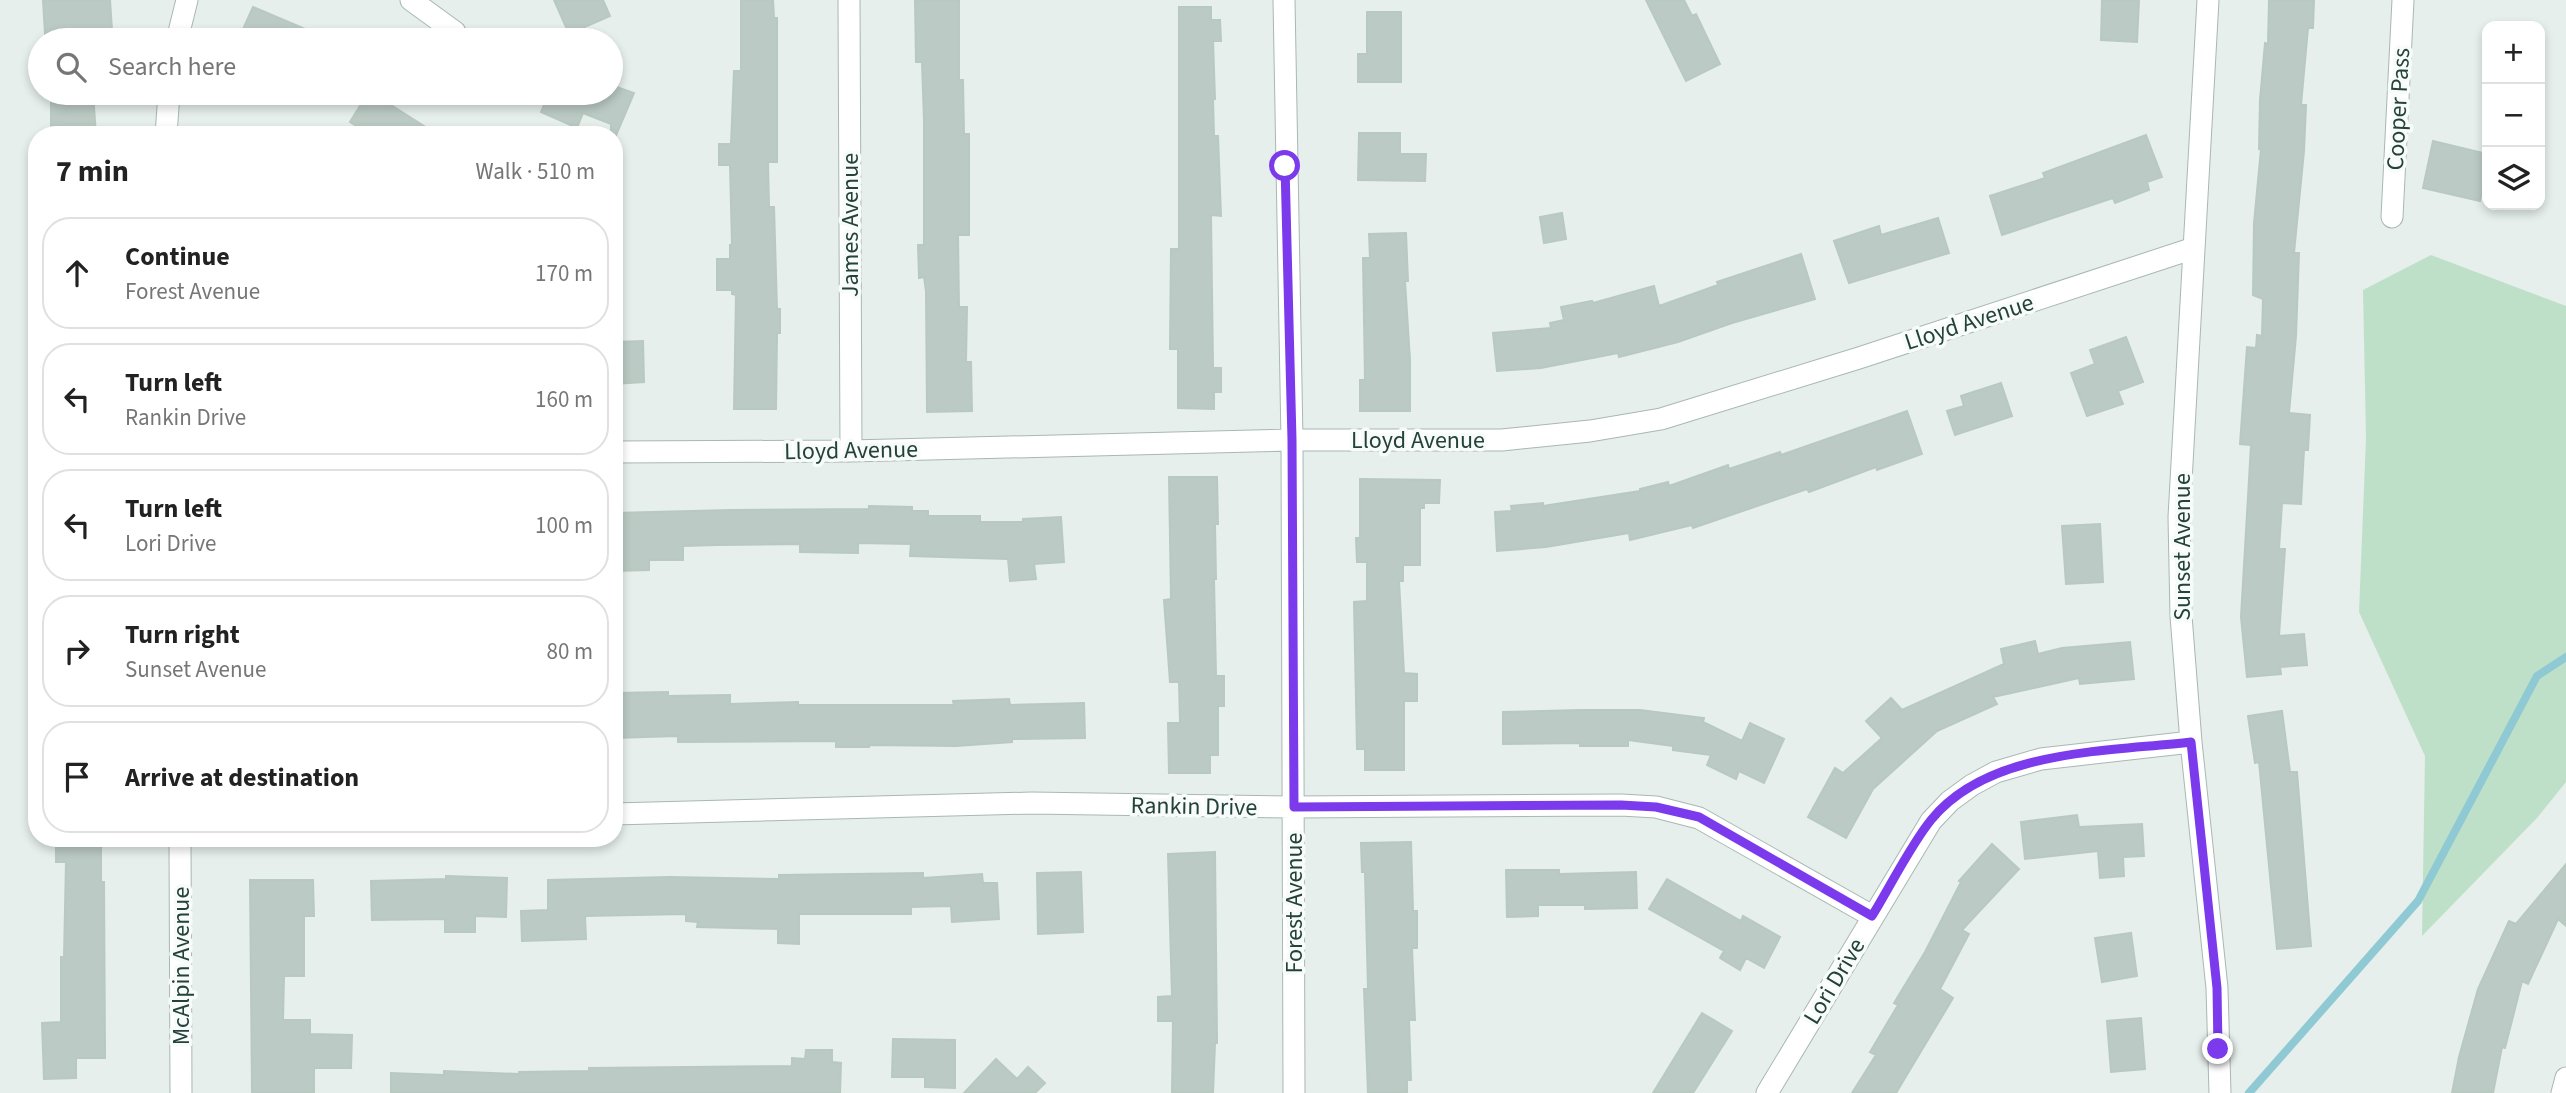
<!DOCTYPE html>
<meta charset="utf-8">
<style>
:root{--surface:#fff;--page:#f2f2f2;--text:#222;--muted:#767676;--line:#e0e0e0}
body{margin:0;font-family:"Source Sans 3",sans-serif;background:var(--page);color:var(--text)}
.controls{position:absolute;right:21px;top:21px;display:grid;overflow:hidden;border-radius:14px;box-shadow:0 4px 10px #0003}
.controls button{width:63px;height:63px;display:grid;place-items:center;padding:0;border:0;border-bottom:2px solid var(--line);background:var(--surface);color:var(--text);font:35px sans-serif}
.stop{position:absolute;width:21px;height:21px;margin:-16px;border:5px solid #7c3aed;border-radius:50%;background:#fff}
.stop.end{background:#7c3aed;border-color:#fff;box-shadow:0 2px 7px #0008}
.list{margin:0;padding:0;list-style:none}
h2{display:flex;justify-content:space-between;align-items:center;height:91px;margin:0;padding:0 28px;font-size:30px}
h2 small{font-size:23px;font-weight:400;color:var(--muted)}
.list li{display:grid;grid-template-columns:46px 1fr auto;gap:21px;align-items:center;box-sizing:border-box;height:112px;margin:0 14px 14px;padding:0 14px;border:2px solid var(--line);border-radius:28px}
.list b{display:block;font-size:26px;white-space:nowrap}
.list p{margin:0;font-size:23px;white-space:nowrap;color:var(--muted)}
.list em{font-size:23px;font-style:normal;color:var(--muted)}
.icon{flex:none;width:38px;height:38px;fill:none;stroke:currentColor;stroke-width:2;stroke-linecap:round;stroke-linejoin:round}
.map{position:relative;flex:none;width:2566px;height:1093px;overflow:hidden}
.search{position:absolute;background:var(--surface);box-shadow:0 4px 10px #0003;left:28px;top:28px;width:595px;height:77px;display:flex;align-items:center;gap:18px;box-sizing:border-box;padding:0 24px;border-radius:38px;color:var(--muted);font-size:26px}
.panel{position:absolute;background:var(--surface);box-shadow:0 4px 10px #0003;left:28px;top:126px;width:595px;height:721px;border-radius:28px}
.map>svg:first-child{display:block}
.green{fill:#bfe0c8}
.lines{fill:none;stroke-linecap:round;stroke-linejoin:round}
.stream{stroke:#8ec9d4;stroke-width:8}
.building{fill:#bbcac4;stroke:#b8c9c2;stroke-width:2}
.minor-casing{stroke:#a8b8b2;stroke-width:23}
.minor{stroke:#fff;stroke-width:21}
.route{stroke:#7c3aed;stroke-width:9}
.labels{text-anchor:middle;stroke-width:7;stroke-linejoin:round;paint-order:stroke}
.street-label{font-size:24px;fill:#24423a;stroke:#f7fbf9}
</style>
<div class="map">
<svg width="2566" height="1093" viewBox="0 0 2566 1093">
<rect width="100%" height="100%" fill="#e6efeb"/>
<path class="green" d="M2431,255L2566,306V782L2537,818L2422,936L2425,756L2359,612L2366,438L2363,290Z"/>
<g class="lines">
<path class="stream" d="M2249,1093L2418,901L2537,676L2566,657"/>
</g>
<path class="building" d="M43,0H110L112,30L45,34Z
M554,0H603L610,16L569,34Z
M741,0H773L774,18H777V162H768L769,207H774L777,309H780V333H777L776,409H734L736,295L732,294V290H717V259H730V245H732L730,165H719V144H731L734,71H741Z
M915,0H959V80H963L964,134H969V235H958L959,307H967L966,362H971L972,411L927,412L926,291L924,277L919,278L918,245H924V121L922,62H916Z
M1646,0H1684L1692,16L1696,14L1720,64L1686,81Z
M2102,0H2139L2137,42L2101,40Z
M2269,0H2314L2313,28H2308L2301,105H2306L2304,151L2294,253H2299L2296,336L2289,413L2310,415L2308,450H2304L2301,504L2282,503L2279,549H2285L2279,636L2304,634L2307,665L2280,667L2281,674L2247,677L2241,617L2251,445L2240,444L2247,347L2256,348L2257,335L2262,336L2263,299L2253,295L2254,223L2261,149H2259L2260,100L2265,43L2268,44Z
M253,7L331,40H238Z
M1179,7H1211V20H1220L1221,41H1213L1215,99H1213L1214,136H1218L1221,216L1211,215L1213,368H1221V392H1214V409L1178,408V349H1170L1171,249H1179Z
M1367,12H1401V82H1358V54H1367Z
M611,85L634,93L614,140V135H611V124L583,113L577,128L541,112L547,98L536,93H611Z
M51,93H93L96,135H51Z
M368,93H372L438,135H371L350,122Z
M1359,133H1400V154H1426L1425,181L1358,180Z
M2146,135L2162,177L2147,182L2149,190L2115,203L2113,198L2002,235L1990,196L2045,178L2043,173Z
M2433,141L2487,154V170L2480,201L2423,188Z
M1562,213L1566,239L1544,243L1540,217Z
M1938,218L1949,253L1849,283L1834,241L1879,226L1881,235Z
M1406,233L1408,281H1405L1410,360V411H1360V380H1365L1363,258H1370L1369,234Z
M1801,254L1815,299L1732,323L1678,342L1619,357L1618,353L1541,368L1497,371L1493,333L1551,328L1550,323L1564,320L1561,307L1592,301L1593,303L1654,286L1659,306L1718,285L1717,282Z
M2126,337L2143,382L2118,391L2123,404L2087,416L2071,373L2095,364L2090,350Z
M643,341L644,382L614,384V342Z
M2001,383L2012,416L1955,435L1947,411L1964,406L1961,396Z
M1907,411L1922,454L1877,470L1876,467L1809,492L1807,489L1693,528L1692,525L1630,540L1629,533L1546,547L1497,551L1495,512L1512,511L1511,506L1543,503V506L1640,491V489L1668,482L1669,486L1728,465L1729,469L1780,452L1781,455Z
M1169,477H1217L1218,524H1215L1216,579H1214L1216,676H1224V706H1218V755H1210V773H1169L1168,723H1180L1179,682H1170L1164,600L1171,599Z
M1360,479L1440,480L1439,503H1424V508H1420V565H1403V581H1399L1404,673L1417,674V701H1404V770H1365V749H1357L1354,602L1367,601V562H1357L1356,538H1360Z
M869,506L912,507V511H928V516H980V522H1023V519L1061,517L1064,562L1034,564L1036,579L1010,581L1008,559L910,556L911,544L858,543V553L800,552V544L717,545L683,546V560H649V570L614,571V513L731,510L869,509Z
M2100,524L2103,582L2066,584L2062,526Z
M2035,641L2038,654L2062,648L2130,642L2134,679L2080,684L2079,678L1993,697L1997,704L1937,731L1873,789L1846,838L1808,817L1835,768L1843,773L1882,738L1866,721L1891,698L1902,710L2004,664L2001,649Z
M668,692V696L730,695V704L798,702V705H954L953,701L1009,699L1010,705L1084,703L1085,738L1012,739V742L956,746L869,745V747H836V741L678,742V736L614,738V693Z
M1580,710H1640L1704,718L1703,722L1742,741L1750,723L1784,739L1764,783L1739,771L1736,779L1707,765L1711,755L1673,750V746L1628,740V746H1580V743L1503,744V712Z
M2282,711L2290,772H2297L2311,946L2277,949L2259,762L2255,763L2248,716Z
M2077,815L2079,827L2142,824L2144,856L2123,857L2124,876L2100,878L2098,851L2025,859L2021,822Z
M56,838H101V882H104L105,1058H76V1078L44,1079L42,1023L61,1022V957H64L66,862H56Z
M1411,842L1413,911H1417V948H1412L1415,1020H1409L1411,1080H1407V1093H1368L1364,989H1368L1365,872H1362L1361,843Z
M1992,844L2019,869L1962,930L1969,934L1940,989L1953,998L1896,1093H1852L1876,1055L1870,1052L1898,1005L1894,1003L1925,952L1961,882L1959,881Z
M1215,852L1217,1043H1215L1213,1093H1172L1173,1021H1158V997L1172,996L1168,854Z
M2566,864V926L2558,919L2528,984L2522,981L2505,1048L2502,1047L2493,1093H2452L2459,1057L2478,989L2509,921L2516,924Z
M1506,870H1559V874L1636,872L1637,908L1585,909V905H1538V916L1507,917Z
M1081,872L1083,932L1038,934L1037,873Z
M923,873V878L982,874L983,883H997L999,919L952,922L951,906L911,907V914H799V944L778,943V929L697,927L698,922L686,921V914L585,916L586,939L522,941L521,911L548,910V880L670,877L779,879V875Z
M446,876L507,878L506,917L475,916V932H445V919L372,920L371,881L446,879Z
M1667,879L1741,921L1743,916L1780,937L1764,968L1746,958L1740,970L1720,958L1724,951L1649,909Z
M250,880H313L314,916H304V976H284L283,1020H310V1034L352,1035L351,1068H314V1093H252Z
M2131,933L2137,976L2102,982L2095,938Z
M1702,1013L1732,1031L1693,1093H1653Z
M2141,1018L2145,1069L2111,1072L2107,1021Z
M893,1039L955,1040V1088L925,1087V1077H892Z
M806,1050H832V1062L841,1063L840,1093H391V1073L444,1075V1071L519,1074V1072L589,1071V1068L792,1066V1058L805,1059Z
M996,1059L1017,1079L1028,1067L1045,1083L1035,1093H964Z"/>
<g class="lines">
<g class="minor-casing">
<path id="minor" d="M411,0L455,32
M849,0L851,451
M1284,0L1292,440L1294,1093
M2208,0L2179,517L2181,616L2191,742L2217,988L2220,1093
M177,40L187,0
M166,135L169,93
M2392,217L2403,0
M614,452L851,451L1292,440H1502L1590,431L1661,419L1859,358L2194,248
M614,814L1032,803L1294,807L1621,805L1656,807L1699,818L1872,916
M180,838L181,1093
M1767,1093L1931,821L1950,801L1972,785L1996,772L2041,759L2191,742
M2562,1093L2566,1078"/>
</g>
<use href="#minor" class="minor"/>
</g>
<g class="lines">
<path class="route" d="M1285,166L1292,440L1294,807L1621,805L1656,807L1699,817L1872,916C1890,887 1910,846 1931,820C1988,749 2107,752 2191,742L2217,988L2218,1049"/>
</g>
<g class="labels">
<g class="street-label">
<text transform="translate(2398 109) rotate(-87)" y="8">Cooper Pass</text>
<text transform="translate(850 225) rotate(-90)" y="8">James Avenue</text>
<text transform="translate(1969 322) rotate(-18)" y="8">Lloyd Avenue</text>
<text x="1418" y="448">Lloyd Avenue</text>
<text transform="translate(851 450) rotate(-1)" y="8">Lloyd Avenue</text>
<text transform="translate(2182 547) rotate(-90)" y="8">Sunset Avenue</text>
<text transform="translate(1194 806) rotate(1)" y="8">Rankin Drive</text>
<text transform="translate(1294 903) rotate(-90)" y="8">Forest Avenue</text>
<text transform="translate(181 966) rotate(-90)" y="8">McAlpin Avenue</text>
<text transform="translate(1834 981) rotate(-59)" y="8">Lori Drive</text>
</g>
</g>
</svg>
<div class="controls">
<button>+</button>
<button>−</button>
<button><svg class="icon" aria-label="layers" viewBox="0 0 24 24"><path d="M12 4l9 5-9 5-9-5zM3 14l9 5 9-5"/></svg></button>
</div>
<div class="stop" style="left:1285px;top:166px"></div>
<div class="stop end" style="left:2218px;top:1049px"></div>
<div class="search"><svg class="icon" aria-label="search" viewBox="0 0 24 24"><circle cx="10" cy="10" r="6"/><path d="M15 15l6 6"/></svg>Search here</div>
<section class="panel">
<h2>7 min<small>Walk · 510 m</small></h2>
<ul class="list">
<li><svg class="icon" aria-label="ahead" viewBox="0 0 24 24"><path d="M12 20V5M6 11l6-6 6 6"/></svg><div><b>Continue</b><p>Forest Avenue</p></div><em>170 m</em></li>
<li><svg class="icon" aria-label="left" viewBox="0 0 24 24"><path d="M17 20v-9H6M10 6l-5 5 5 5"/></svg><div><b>Turn left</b><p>Rankin Drive</p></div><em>160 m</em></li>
<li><svg class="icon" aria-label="left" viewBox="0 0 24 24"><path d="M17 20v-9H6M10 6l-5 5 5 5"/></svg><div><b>Turn left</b><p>Lori Drive</p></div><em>100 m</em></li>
<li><svg class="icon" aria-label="right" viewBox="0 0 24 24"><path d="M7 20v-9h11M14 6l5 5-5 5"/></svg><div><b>Turn right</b><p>Sunset Avenue</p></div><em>80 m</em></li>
<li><svg class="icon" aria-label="arrive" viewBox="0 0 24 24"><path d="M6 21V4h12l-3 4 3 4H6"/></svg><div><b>Arrive at destination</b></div></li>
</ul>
</section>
</div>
